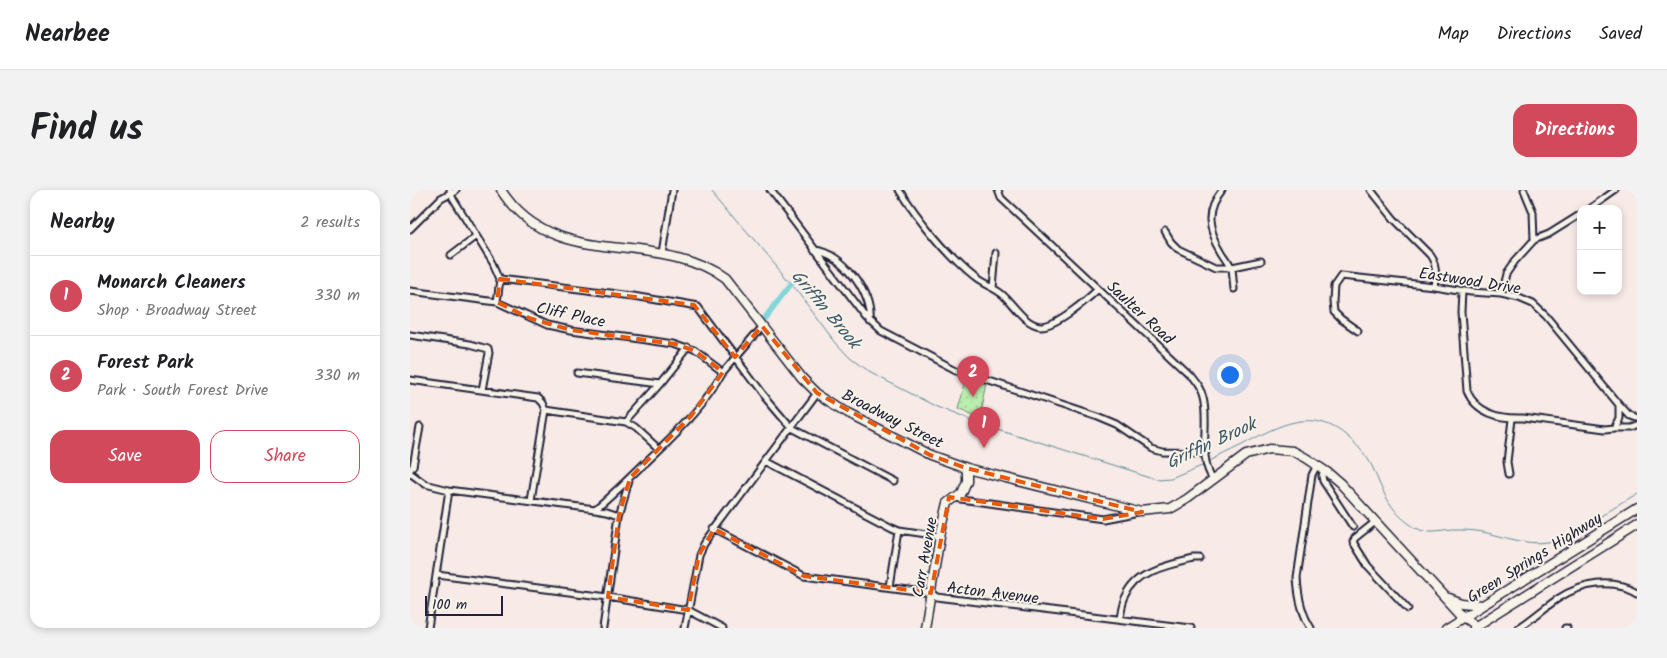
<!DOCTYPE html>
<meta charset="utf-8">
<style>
:root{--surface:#fff;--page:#f2f2f2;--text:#202124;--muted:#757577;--line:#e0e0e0;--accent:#d1495b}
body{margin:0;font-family:Kalam,sans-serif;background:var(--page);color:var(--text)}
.controls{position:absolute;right:15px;top:15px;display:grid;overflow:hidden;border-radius:10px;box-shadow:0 2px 8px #0003}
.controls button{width:45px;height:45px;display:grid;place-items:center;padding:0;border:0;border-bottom:1px solid var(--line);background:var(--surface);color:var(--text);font:25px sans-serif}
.scale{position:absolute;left:15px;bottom:12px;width:78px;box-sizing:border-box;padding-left:5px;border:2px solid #22223b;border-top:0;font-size:14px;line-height:18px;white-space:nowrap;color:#22223b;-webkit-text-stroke:4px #f7f3e8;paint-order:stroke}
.you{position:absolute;left:819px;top:184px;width:18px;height:18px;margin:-12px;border:4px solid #fff;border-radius:50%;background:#1a73e8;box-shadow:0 0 0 8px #1a73e833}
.badge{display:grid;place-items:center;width:32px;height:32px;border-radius:50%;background:var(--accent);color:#fff;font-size:16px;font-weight:700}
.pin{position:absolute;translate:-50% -41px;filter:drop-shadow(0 1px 2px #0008)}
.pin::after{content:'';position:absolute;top:26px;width:18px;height:15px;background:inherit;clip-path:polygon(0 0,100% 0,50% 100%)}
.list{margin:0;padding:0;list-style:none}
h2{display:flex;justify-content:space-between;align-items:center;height:65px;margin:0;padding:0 20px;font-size:21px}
h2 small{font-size:16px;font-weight:400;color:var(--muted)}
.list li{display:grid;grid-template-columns:32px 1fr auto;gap:15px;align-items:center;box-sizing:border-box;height:80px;padding:0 20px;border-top:1px solid var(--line)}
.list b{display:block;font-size:19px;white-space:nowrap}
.list p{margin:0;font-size:16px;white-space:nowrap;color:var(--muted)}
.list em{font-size:16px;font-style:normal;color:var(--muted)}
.actions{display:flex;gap:10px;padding:15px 20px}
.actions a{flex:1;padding:11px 0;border:1px solid var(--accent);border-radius:15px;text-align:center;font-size:18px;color:var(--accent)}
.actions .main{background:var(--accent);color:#fff}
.map{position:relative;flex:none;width:1227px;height:438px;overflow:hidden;border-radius:15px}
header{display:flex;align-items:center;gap:30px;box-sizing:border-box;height:70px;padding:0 25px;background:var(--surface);border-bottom:1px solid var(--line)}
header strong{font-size:24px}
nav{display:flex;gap:28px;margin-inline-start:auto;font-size:18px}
.intro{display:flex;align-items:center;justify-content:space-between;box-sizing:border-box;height:120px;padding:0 30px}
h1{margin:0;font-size:35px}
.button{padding:12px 22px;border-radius:15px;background:var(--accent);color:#fff;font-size:18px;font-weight:700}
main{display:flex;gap:30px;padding:0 30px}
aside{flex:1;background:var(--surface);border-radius:15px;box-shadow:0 2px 8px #0003}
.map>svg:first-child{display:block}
.grass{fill:url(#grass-dots);stroke:#6e8875}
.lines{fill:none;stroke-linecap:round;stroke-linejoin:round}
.stream{stroke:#5c8d9a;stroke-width:1}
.canal{stroke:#83d5da;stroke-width:5.5}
.street-casing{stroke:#22223b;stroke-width:9}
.secondary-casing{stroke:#22223b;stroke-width:11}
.street{stroke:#f7f3e8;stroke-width:5}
.secondary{stroke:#f7f3e8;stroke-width:8}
.marked{fill:none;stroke:#e8590c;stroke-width:4;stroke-dasharray:10 6;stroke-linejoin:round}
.labels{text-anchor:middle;stroke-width:4;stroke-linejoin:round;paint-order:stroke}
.street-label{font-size:16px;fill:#22223b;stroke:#f7f3e8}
.water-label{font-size:18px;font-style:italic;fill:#3f586b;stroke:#f7f3e8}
</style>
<header>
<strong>Nearbee</strong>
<nav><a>Map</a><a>Directions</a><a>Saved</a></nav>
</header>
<div class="intro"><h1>Find us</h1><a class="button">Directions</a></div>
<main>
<aside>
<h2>Nearby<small>2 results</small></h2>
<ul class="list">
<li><span class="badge">1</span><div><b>Monarch Cleaners</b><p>Shop · Broadway Street</p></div><em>330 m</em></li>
<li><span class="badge">2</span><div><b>Forest Park</b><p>Park · South Forest Drive</p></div><em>330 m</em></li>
</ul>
<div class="actions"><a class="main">Save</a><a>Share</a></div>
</aside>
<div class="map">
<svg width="1227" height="438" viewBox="0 0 1227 438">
<defs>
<pattern id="grass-dots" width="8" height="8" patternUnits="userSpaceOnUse" patternTransform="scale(1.25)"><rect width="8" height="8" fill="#baeeaf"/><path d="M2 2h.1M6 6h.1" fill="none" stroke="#a0cc97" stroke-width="1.8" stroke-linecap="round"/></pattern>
</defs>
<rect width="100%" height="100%" fill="#f7eae7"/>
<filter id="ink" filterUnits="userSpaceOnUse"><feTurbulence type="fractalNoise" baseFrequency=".02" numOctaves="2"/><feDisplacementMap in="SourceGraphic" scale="10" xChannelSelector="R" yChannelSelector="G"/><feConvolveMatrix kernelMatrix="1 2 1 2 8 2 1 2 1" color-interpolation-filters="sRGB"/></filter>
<g filter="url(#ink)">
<path class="grass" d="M557,187L577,194L570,229L548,219Z"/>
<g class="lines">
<path class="stream" d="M302,0L383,96L426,153L440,168L459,182L527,217L565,232L747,289L761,288L794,274
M798,272C809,266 820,261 832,255C867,236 903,215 939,248C948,256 958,267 963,278C973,302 981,324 1006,338C1019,345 1029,341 1042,340C1053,340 1063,340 1073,342C1105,349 1126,360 1158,346L1227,304"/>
<path class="canal" d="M354,129L381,94"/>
<g class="street-casing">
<path id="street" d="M40,0L43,8L83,73L90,89L87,112
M360,0L457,128L471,141L546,180L688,227L707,235L741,258L752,261L796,262
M490,0C506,27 540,68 564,87C573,95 584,97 593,105C603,114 615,135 631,136C646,136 677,110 688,99
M588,0L591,8L779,184C785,192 791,198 793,208C800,234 787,266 803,289
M812,0C794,22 798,39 812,62C815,67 820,73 822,79C823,85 823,92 824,99
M961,0L984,29L1020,65C1027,75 1026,84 1024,96
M1114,0L1123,22L1124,50
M1179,19L1206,0
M0,39L31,8L46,0
M755,42L761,52L768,59L806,77H822L851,71
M404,60C433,62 463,104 460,132
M252,63L262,0
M41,65L66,46
M90,89L224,106L288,117L353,204L382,238L483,291
M583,98L586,63
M0,101L87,112L137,135L161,140L265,154L285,161L313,182
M1052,101L1051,122L1057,201C1066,223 1090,229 1113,228L1195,239L1204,238L1209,228V216
M1091,104L1096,84L1105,71L1124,50L1139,44L1171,24
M948,141L931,129L924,122L923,112L924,96L931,86L1024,96L1061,102L1091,104L1109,108L1123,114L1136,126L1209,215L1219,226L1227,229
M0,145L60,154L78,159L79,163L72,200
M167,183L250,194
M0,190L128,208L133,213L136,220
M136,220L216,232L226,238L249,259
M216,232L250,194L279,158
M1204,238H1219L1227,235
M356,271L482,337L489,340L530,346
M0,280L3,276L10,237
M914,280L912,286L913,291L943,337
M0,283L15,294L39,300L185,319C207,301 226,281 247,261C271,238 297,212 313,182L352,136
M1099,284L1097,272L1102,229
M544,308L693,329L729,322
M121,310L136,220
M185,319L197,321L209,325
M965,332L945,348L943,352L958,376L998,419
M304,339L394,386L521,403L527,407L781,438
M27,385L198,407L278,420L312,438
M480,397L489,340
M710,429C711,422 712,413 716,407C728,380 758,375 784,369H790
M18,438L39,300
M193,438L209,325L219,291
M275,438L289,365L294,354L407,203
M901,438C891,423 888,405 887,388L902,285L907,275
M1108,438C1123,429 1135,417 1149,408C1172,393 1203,388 1227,402
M1155,438H1157"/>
</g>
<g class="secondary-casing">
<path id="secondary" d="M91,0C144,84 245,37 315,89L392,188L407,203L438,223L520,265L556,278L732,322L760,319L777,309L836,265L859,259L883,261L896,268L917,282L930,293L1053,427L1066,436
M1227,0V1
M1038,408L1051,413L1072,415
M515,438L530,346L538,313L551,303L556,291V278
M1036,438L1227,319
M1063,438L1227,335"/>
</g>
<use href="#street" class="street"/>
<use href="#secondary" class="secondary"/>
</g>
</g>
<path class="marked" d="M90,89L284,115L325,167L352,136L407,203L520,265L556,278L732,322L693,329L539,307L521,403L394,386L304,339L289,365L278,420L198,407L209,325L220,288L281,226L313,182L285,161L265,154L161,140L119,128L87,112Z"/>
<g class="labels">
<g class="street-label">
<text transform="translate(1060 90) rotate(9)" y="6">Eastwood Drive</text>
<text transform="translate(731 122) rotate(43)" y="6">Saulter Road</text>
<text transform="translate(161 124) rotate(12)" y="6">Cliff Place</text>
<text transform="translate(483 228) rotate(27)" y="6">Broadway Street</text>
<text transform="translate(514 367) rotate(-80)" y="6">Carr Avenue</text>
<text transform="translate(1124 367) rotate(-32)" y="6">Green Springs Highway</text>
<text transform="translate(583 402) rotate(7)" y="6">Acton Avenue</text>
</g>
<g class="water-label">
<text transform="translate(416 119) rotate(50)" y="6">Griffin Brook</text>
<text transform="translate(801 253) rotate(-25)" y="6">Griffin Brook</text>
</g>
</g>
</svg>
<div class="controls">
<button>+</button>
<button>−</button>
</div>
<div class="scale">100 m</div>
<div class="you"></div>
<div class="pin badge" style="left:574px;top:258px">1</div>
<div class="pin badge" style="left:563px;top:207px">2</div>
</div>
</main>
